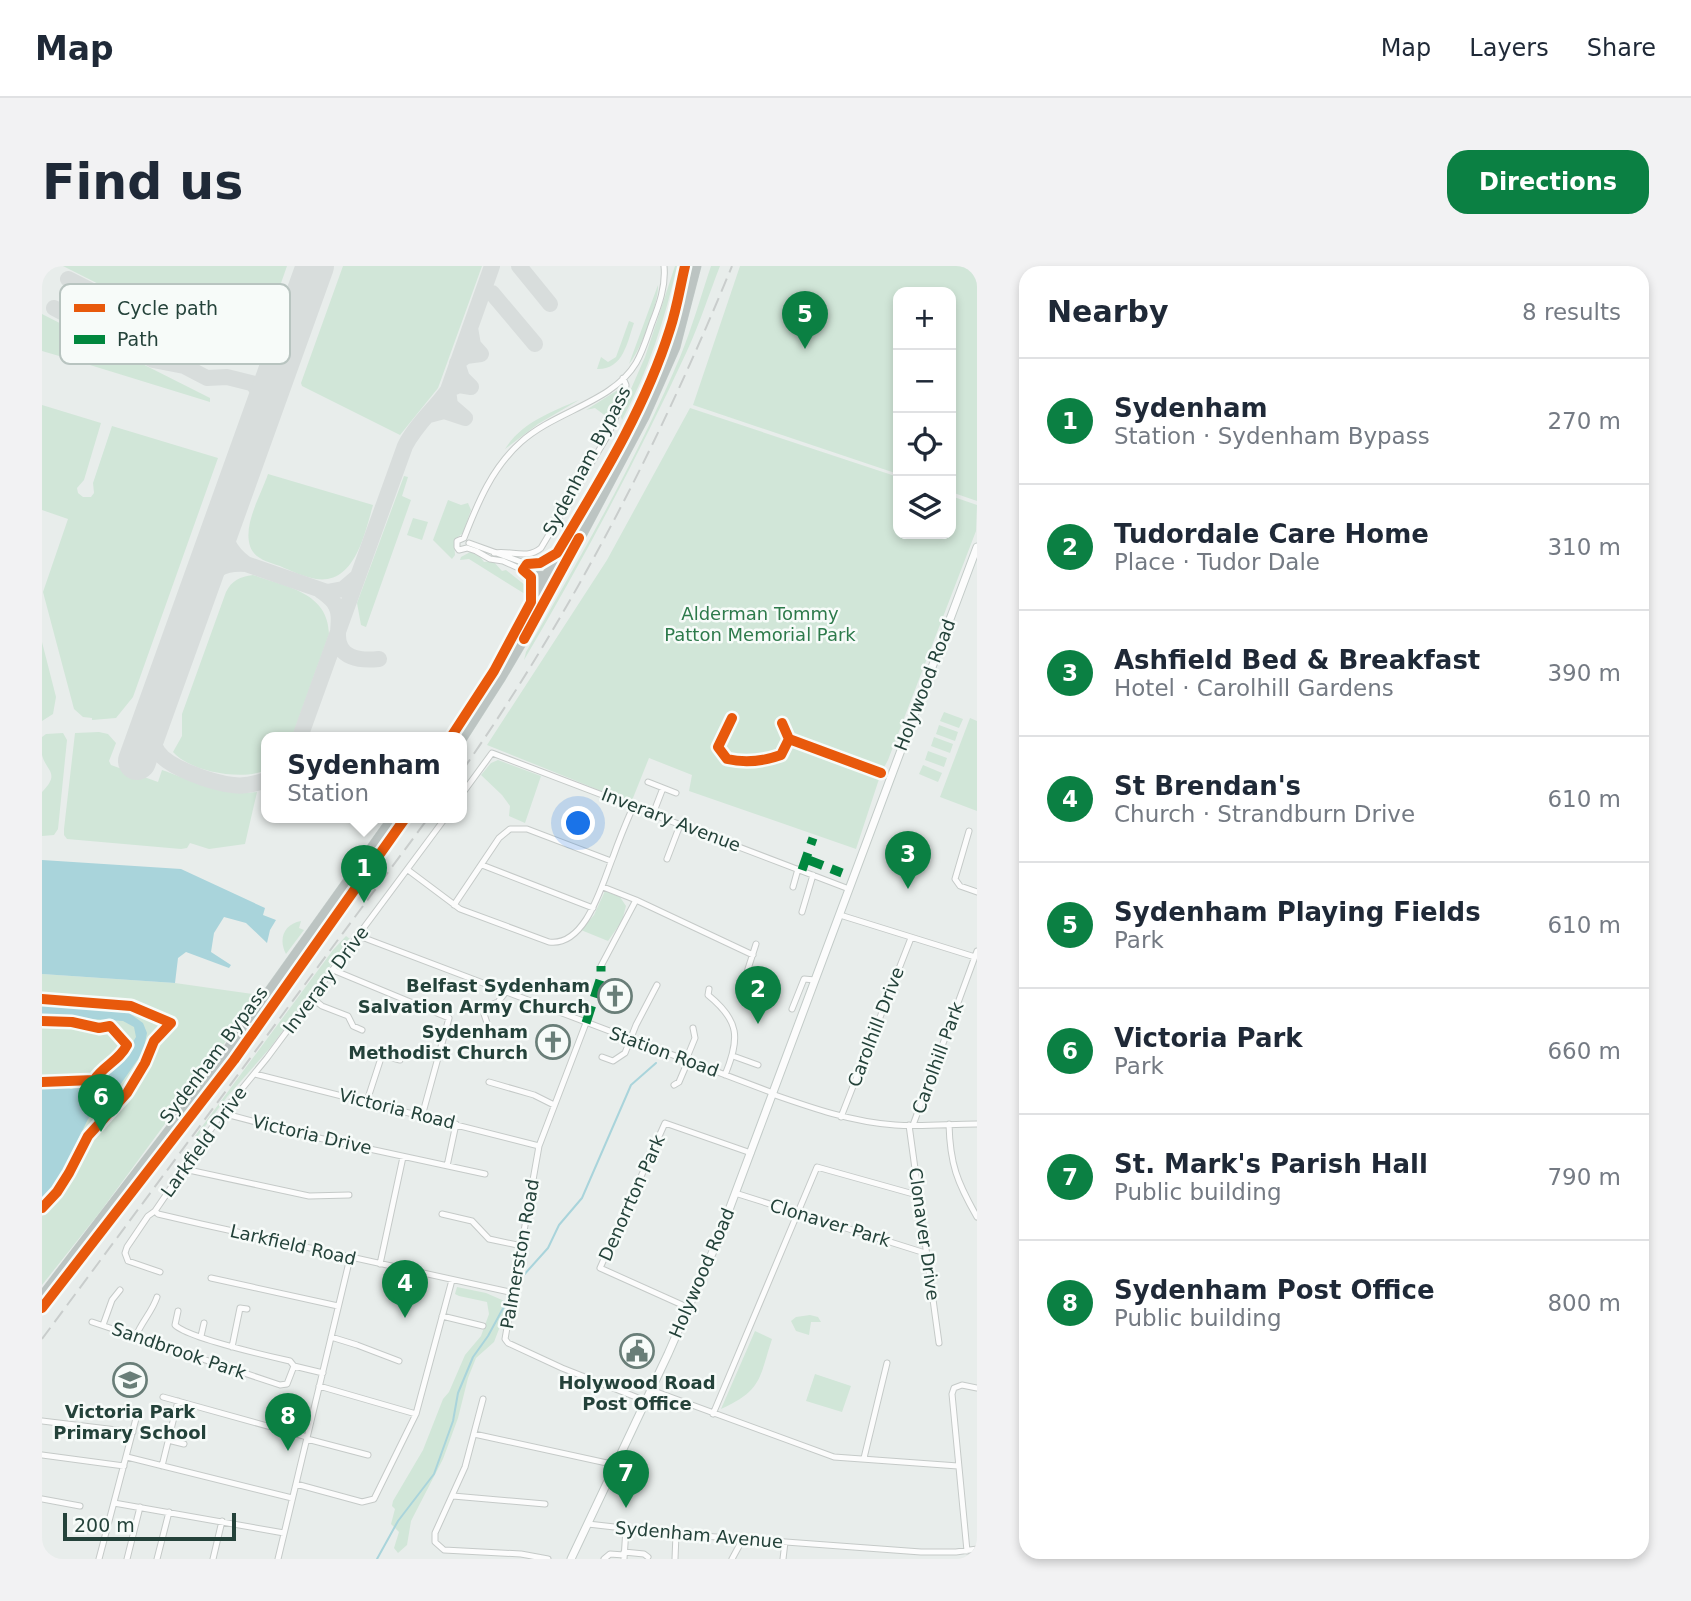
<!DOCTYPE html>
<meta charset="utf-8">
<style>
:root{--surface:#fff;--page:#f2f2f3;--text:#1f2937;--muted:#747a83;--line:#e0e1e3;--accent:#0b8043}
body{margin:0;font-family:"DejaVu Sans",sans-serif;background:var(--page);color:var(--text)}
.controls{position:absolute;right:21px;top:21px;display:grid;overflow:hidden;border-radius:14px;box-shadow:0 4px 10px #0003}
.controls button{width:63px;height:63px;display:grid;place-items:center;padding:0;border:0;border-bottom:2px solid var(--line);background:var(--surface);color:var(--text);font:35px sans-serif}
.scale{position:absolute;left:21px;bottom:18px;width:173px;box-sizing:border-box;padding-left:7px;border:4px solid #24423a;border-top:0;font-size:19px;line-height:24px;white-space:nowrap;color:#24423a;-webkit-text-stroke:5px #f7fbf9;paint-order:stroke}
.you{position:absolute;left:537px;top:558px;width:24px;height:24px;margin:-18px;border:5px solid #fff;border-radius:50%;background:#1a73e8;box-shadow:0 0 0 10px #1a73e833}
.badge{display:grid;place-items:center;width:46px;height:46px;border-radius:50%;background:var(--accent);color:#fff;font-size:23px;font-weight:700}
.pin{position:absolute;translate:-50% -58px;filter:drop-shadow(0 2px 4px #0008)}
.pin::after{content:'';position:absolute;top:37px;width:24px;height:21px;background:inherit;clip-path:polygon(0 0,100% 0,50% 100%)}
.popup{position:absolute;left:219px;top:466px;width:206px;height:91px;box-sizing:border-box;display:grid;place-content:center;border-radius:14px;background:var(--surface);filter:drop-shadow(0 2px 5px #0005);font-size:23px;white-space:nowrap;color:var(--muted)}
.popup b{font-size:26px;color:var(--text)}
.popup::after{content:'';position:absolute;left:50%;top:100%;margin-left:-14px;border:14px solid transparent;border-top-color:var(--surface)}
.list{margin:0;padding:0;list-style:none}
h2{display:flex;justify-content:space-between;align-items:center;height:91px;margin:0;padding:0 28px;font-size:30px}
h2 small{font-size:23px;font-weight:400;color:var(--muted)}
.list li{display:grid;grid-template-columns:46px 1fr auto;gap:21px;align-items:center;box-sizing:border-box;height:126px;padding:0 28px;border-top:2px solid var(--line)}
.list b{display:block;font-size:26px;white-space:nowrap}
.list p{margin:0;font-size:23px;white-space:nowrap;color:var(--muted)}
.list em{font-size:23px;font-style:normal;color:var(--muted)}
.icon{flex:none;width:38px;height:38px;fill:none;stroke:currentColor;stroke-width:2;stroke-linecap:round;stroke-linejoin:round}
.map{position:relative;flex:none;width:935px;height:1293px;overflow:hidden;border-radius:21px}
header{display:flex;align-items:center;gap:42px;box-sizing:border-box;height:98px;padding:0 35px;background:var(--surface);border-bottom:2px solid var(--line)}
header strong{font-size:33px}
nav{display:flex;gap:38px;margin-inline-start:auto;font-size:24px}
.intro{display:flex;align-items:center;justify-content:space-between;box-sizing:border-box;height:168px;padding:0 42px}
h1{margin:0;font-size:49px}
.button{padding:18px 32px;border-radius:21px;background:var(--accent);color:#fff;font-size:24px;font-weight:700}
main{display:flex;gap:42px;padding:0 42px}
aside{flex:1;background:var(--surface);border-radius:21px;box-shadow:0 4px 10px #0003}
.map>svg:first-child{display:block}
.green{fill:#d1e6d8}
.water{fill:#a9d4db}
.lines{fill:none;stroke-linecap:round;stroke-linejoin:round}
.stream{stroke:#a9d4db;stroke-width:2}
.taxiway{stroke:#d8dddc;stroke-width:16}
.runway{stroke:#d8dddc;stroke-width:38}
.street-casing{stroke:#c5cac8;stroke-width:7}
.secondary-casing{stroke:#c3cbc8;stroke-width:9}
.highway-casing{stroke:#c3ccc9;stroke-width:11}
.street{stroke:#fcfcfc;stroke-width:5}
.secondary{stroke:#fcfcfc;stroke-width:7}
.highway{stroke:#bcc4c2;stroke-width:10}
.rail{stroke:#c9cdcc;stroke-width:2;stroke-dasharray:14 7;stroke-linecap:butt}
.quiet{stroke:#00873e;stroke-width:9;stroke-dasharray:18 9;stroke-linecap:butt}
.cycleway-casing{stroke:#f7fbf9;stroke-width:15}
.cycleway{stroke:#e8590c;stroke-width:10}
.labels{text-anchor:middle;stroke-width:5;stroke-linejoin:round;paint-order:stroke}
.street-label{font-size:18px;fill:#24423a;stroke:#f7fbf9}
.park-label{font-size:18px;fill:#2d7a4b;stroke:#f7fbf9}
.poi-label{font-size:18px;font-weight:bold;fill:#24423a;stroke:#f7fbf9;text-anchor:end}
.key{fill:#f7fbf9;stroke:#b8c4c0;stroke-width:2}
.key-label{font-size:19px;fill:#24423a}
</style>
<header>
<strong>Map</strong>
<nav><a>Map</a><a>Layers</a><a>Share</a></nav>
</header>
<div class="intro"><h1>Find us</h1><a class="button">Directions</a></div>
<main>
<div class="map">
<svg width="935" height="1293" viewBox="0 0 935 1293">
<rect width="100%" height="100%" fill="#e8edeb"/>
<path class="green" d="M21,0H245L212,94L209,95Z
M301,0H440L396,122L358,169L260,120L259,117Z
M633,0H635C623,53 606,106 580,154L578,148L603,91Z
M669,0H678C667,28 658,57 645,85C596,191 541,294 482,394L484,386C539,290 595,193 638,91C650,62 659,30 669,0Z
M698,0H935V235L909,226V26H856V208L651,139Z
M616,19C617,36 599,84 587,98Z
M0,48L43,70L31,94L0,85Z
M587,55L592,57C585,77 581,104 555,103L559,91L566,96L574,91Z
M45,70L168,132V136L35,95Z
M582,120C582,132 576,145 565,151L553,142L544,144Z
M537,134L496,158L463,183C479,157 509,146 537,134Z
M0,139L59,157L42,214L35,222L36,227L41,231H49L52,227L51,217L70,160L176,192L91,431L74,452L50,454V452L41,451L32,443L1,326L26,253L0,244Z
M648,142L856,211V268H909V230L935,239L934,265L846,494L839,507L814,583L647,525L650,509L607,492L589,537L445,479L565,294Z
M226,208L331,239C323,267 313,319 274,313C262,311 249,305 238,300C227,296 212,293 208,280C201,258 219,229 226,208Z
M362,210L366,211L360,230L369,234L324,361L319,359L315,337Z
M406,234L419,239L426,237L429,244L421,267L412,274L413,289L410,293L391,274Z
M371,252L386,256L380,274L365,269Z
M430,285L436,288L442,296L451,295L460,305L464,304L484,320L483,328L427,293L418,294L419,291Z
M211,309C244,321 286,326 287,368L250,471H224V504C201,515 148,506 131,486L140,470V448L184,326C190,314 198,311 211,309Z
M0,376L14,431L11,448L0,455Z
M902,446L921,453L917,462L898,455Z
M928,452L935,455V545L898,531Z
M897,459L916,466L913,475L894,468Z
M57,466L66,468L74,477L67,495L69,499L116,516L120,504C151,515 181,530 215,526L203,578L167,583L148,577L145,582L139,583L25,573L22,569V563L33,467Z
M21,467L25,474L16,563L12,569L0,570V526C19,507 4,505 0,489C0,484 0,476 0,471L4,468Z
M892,471L911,478L908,487L889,480Z
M886,485L905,492L902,501L883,494Z
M456,494L499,510L483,557L467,550L468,540L460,529L439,509L449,497Z
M881,499L900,507L896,516L877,508Z
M563,625L578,631L584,640L580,655L566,675L539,664L552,649Z
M259,655L257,662L262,664L244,688C236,673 242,658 259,655Z
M304,670L308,673L228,782L185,831L155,871L153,870L291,684Z
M0,708L133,717L218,729L58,946L0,1019Z
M415,1021L444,1027L467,1037L452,1076L434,1092L426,1112L416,1152L401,1193L369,1255L365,1279L356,1287L352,1282L357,1266L349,1258L353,1243L350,1240L351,1235L381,1184L401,1133L407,1126L423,1089L439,1070L447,1048L445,1036L417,1030L413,1028Z
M768,1049L776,1051L779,1056H769L767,1069L754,1065L749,1055L754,1051Z
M713,1065L730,1073C717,1113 720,1124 679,1143Z
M773,1108L809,1120L800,1146L764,1135Z"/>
<path class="water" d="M0,594L139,603L223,642L221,649L234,654L228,664L225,677L204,657L182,651L172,667L169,686L189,699L187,702L144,686L136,692L133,717L0,708Z
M0,739L87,747L101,757L105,767L101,786L76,822L46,853L18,911L0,934V819L15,816L29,823L61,812L79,796L94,771L92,761L81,755L0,750Z"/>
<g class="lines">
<path class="stream" d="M480,1011L506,982L517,959L540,932L589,819L614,797
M335,1293L356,1255L392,1208L411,1155L416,1127L431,1091L446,1070L465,1035"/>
<path class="taxiway" d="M477,0L508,38
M450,27L493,78
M12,42L111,94L142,100C125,85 125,70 111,56L26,13
M142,100L165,112L185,111L217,119L224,116L235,107
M211,118L220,130L221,147
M387,149L402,145L423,152L408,139L406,124L417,119L429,121L420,112L415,97L424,90L439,88L431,79L428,62
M204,298L285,326L301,323L314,312
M278,324C284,329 291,333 294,340C299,349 296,358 296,368C295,393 319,395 337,393
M156,325C167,305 181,296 204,298C186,285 180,271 184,249
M110,454C109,466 109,477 116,486C127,502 171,517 191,519C203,521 213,518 224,514
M258,471L363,180C374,158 392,144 406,124L450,0"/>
<path class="runway" d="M95,495L273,0"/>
<g class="street-casing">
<path id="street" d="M427,277L485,298
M452,287C469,284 485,294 499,282L566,169L583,130L584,119L581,112
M481,304L461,295L448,293L434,285L425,282L417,284L415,281V275L422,272C436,236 450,202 479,176C513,145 571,136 594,97C601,85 605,71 610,57C617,39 624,20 622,0
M606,516L634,527
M420,528L450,487L807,623
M611,548L621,522
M927,565L913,613L918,620L935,626
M625,593L638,559
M440,599L551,642
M366,604L418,643L507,676C544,681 560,618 571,591C577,574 584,557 591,541
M561,621L594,634L711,689
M751,621L756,603
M412,639L457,572L468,563H485L569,595
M760,646L771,609
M798,649L933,691
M317,670L731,827
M559,700L594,634
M291,704L407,752L380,850
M705,706L714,678
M667,723L666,729C698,755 698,772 683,809
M270,732L280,740L306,750L311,760L320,764
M750,743L762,713L773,714
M544,757L497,880L463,1073L466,1077L520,1102L604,1135
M453,768L447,763L442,748L446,740L456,736L463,727
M691,790L716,799
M560,791L571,795L583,787L594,759L615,719
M644,794L653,772L651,762
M213,808L497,880
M447,816L492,829L512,839
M632,819L637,816L646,795
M730,828C770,842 810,856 853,859C880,861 908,858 935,858
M325,835L339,792L343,790L358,794
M180,847L263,869L443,908
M799,851L869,672
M907,858C908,898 915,916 935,951
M867,859L897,1077
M871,859L935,685
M405,900L414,858
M142,903L267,930L307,929
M693,927L883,987
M113,945L116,948L159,958L472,1027
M400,948L430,955L447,973L480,980
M338,998L361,891
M118,1006L86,995L83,987L85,981L106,950L113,945L180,847L225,792L404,551
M169,1012L296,1040
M647,1042L558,1002L623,857L709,887
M136,1045L133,1059C146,1072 226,1090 248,1095L252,1100L281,1107
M400,1050L441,1060
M50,1056L238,1119L245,1118L252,1100
M61,1059L70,1034L78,1024
M94,1070C100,1055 110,1046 115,1031
M159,1070L162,1057
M289,1071L315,1079L357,1095
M190,1081L198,1042L205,1043
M277,1120L374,1148
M609,1124L792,1191L916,1200
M121,1131L265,1171
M441,1133L423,1201L393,1267V1276L402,1284L479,1288L506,1293
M671,1148L775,901L875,929
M0,1155L91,1166
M432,1168L574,1199
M265,1173L326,1189
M126,1174L142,1178
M0,1189L82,1200
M85,1191L250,1232
M822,1192L845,1097
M120,1200L136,1135
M254,1218L320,1236L332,1233L374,1148L410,1014
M411,1230L503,1238
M0,1233L38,1240
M72,1237L242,1267
M546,1258L634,1268L879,1286H914L935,1283
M925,1285L910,1128L912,1122L920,1119L935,1122
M582,1286L602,1288L606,1291
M57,1293L96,1145
M85,1293L98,1241
M115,1293L127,1246
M171,1293L180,1255
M236,1293L308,992
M562,1293L568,1288L582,1289
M582,1293L584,1263
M633,1293L634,1268
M690,1293L697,1280L698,1273
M741,1293L743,1276"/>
</g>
<g class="secondary-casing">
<path id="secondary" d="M529,1293L626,1088L675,976L935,281"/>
</g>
<g class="highway-casing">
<path id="highway" d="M485,298L498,297L513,288
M481,304L492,310L508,311
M409,471L452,405L581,172L606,120L628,63L643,0
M420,472L459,411L508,328L602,151L633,81L654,0
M0,1031L137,852L352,551
M0,1042L192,794L364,551"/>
</g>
<use href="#street" class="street"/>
<use href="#secondary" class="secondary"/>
<use href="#highway" class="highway"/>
<path class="rail" d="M420,505C529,349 618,176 690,0
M0,1073L387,551"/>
<path class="quiet" d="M764,593L800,607
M760,604L771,572
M544,757L559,711V700"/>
<g class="cycleway-casing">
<path id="cycleway" d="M482,373L537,272
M690,452L676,481L685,493C702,497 722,495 739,489L747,473
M740,457L747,473L839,507
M409,471L452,405L489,336V311L481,304L485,298L498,297L515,287C558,215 603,143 628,63C635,42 638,21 643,0
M0,733L89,740L129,757L112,775L103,797L85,827L46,870L27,907L15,926L0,942
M0,755L30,756L57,762L68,760L85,779C77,795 62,799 52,814L0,816
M0,1042L192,794L364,551"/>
</g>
<use href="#cycleway" class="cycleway"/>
</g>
<defs>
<g id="church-ring" transform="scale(1.75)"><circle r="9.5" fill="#f7fbf9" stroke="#697e78" stroke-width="1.5"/><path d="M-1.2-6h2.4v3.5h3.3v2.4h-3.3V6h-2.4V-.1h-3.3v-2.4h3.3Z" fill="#697e78"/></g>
<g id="civic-ring" transform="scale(1.75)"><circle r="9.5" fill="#f7fbf9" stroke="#697e78" stroke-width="1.5"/><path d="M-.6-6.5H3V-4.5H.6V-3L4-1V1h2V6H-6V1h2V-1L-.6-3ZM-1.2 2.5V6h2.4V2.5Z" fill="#697e78"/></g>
<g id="school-ring" transform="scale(1.75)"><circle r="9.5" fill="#f7fbf9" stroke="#697e78" stroke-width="1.5"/><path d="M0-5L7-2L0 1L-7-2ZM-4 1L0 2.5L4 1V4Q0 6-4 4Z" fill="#697e78"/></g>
</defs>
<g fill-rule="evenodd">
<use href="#church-ring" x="573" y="730"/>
<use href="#church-ring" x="511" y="776"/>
<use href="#civic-ring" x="595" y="1085"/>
<use href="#school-ring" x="88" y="1114"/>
</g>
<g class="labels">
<g class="street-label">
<text transform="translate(545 195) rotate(-62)" y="6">Sydenham Bypass</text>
<text transform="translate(883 419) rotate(-69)" y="6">Holywood Road</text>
<text transform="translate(629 554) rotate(21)" y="6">Inverary Avenue</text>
<text transform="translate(284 714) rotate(-53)" y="6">Inverary Drive</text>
<text transform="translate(834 761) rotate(-69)" y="6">Carolhill Drive</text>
<text transform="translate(622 786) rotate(20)" y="6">Station Road</text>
<text transform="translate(172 789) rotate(-53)" y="6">Sydenham Bypass</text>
<text transform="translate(896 792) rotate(-70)" y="6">Carolhill Park</text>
<text transform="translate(355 843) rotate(14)" y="6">Victoria Road</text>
<text transform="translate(270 869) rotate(13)" y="6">Victoria Drive</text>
<text transform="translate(162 876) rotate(-54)" y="6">Larkfield Drive</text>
<text transform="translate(590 932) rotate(-66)" y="6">Denorrton Park</text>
<text transform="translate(788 957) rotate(17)" y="6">Clonaver Park</text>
<text transform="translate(882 968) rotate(82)" y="6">Clonaver Drive</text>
<text transform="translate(251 979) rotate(13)" y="6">Larkfield Road</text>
<text transform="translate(478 988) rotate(-80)" y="6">Palmerston Road</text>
<text transform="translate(660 1007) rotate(-67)" y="6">Holywood Road</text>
<text transform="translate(137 1085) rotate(19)" y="6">Sandbrook Park</text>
<text transform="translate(657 1269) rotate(5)" y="6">Sydenham Avenue</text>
</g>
<g class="park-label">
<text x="718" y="354">Alderman Tommy<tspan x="718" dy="21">Patton Memorial Park</tspan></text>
</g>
<g class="poi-label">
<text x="548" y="726">Belfast Sydenham<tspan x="548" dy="21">Salvation Army Church</tspan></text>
<text x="486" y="772">Sydenham<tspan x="486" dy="21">Methodist Church</tspan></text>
<text x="595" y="1123" text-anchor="middle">Holywood Road<tspan x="595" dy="21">Post Office</tspan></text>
<text x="88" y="1152" text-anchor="middle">Victoria Park<tspan x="88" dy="21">Primary School</tspan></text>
</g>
</g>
<rect x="18" y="18" width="230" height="80" rx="10" class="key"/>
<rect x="32" y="38" width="31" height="8" fill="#e8590c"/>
<rect x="32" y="69" width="31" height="9" fill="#00873e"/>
<g class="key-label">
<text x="75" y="49">Cycle path</text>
<text x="75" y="80">Path</text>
</g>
</svg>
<div class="controls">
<button>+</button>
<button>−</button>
<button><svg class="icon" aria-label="locate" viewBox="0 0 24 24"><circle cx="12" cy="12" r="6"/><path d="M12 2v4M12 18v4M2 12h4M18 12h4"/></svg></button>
<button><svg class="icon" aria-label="layers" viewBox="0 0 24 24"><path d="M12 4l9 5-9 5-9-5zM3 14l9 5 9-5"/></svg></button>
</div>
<div class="scale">200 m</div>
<div class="you"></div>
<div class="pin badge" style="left:322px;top:637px">1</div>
<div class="popup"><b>Sydenham</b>Station</div>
<div class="pin badge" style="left:716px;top:758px">2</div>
<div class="pin badge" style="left:866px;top:623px">3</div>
<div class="pin badge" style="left:363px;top:1052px">4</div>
<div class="pin badge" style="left:763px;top:83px">5</div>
<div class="pin badge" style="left:59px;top:866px">6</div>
<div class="pin badge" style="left:584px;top:1242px">7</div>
<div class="pin badge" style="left:246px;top:1185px">8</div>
</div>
<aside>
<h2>Nearby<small>8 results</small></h2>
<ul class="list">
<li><span class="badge">1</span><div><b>Sydenham</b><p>Station · Sydenham Bypass</p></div><em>270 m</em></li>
<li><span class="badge">2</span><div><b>Tudordale Care Home</b><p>Place · Tudor Dale</p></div><em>310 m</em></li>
<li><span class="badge">3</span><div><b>Ashfield Bed &amp; Breakfast</b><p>Hotel · Carolhill Gardens</p></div><em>390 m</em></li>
<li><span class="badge">4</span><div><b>St Brendan's</b><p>Church · Strandburn Drive</p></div><em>610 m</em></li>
<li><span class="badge">5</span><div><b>Sydenham Playing Fields</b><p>Park</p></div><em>610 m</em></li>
<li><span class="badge">6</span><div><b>Victoria Park</b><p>Park</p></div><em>660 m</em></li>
<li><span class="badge">7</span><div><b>St. Mark's Parish Hall</b><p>Public building</p></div><em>790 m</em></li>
<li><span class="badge">8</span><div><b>Sydenham Post Office</b><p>Public building</p></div><em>800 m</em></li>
</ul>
</aside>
</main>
